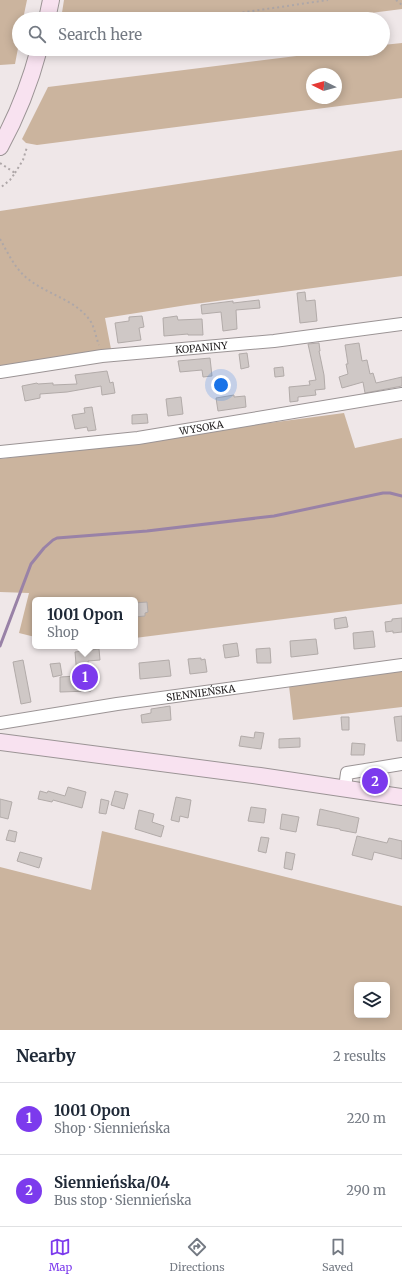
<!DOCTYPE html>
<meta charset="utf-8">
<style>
:root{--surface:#fff;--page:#f6f6f7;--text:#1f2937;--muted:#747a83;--line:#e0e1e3;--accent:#7c3aed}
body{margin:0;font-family:Merriweather,serif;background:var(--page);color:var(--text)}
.controls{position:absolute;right:12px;bottom:12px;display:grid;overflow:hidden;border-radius:6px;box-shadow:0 2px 10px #0003}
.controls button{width:36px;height:36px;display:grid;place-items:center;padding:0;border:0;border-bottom:1px solid var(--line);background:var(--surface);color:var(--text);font:20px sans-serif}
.compass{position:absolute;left:306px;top:68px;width:36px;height:36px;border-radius:50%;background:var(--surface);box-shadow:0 2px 10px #0003;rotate:275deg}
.you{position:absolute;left:221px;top:385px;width:14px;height:14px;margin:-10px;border:3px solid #fff;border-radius:50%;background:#1a73e8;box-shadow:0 0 0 6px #1a73e833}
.badge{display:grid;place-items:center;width:26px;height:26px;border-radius:50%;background:var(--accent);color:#fff;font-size:13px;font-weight:700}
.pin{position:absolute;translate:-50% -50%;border:2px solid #fff;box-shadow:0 1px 4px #0006}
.popup{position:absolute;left:32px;top:597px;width:106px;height:52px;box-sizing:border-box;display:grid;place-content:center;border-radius:6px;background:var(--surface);filter:drop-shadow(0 1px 3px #0005);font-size:13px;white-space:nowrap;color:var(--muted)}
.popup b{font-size:15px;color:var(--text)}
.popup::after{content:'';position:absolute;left:50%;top:100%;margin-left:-8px;border:8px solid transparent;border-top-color:var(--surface)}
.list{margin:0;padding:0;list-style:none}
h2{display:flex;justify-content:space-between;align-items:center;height:52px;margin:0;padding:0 16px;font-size:17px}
h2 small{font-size:13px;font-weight:400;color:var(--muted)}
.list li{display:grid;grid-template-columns:26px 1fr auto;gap:12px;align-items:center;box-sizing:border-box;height:72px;padding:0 16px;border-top:1px solid var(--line)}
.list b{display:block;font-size:15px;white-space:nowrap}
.list p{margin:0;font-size:13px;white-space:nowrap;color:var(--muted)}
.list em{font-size:13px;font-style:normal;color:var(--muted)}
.icon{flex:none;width:22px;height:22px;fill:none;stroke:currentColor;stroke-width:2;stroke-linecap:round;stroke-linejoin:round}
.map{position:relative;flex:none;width:402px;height:1030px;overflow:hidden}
.search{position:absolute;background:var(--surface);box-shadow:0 2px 10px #0003;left:12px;right:12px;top:12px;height:44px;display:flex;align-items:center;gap:10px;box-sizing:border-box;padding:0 14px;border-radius:22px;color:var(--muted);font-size:15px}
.sheet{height:196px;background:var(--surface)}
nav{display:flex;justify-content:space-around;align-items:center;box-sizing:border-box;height:56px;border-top:1px solid var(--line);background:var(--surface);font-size:11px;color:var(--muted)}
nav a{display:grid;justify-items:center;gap:2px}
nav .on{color:var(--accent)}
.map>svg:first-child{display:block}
.green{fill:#cbb49e;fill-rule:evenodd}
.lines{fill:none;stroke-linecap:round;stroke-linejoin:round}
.stream{stroke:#9982a7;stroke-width:3}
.building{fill:#cfc8c6;stroke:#b2aba9}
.minor-casing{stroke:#9b9495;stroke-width:14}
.secondary-casing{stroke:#9b9495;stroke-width:18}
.path{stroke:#aea7a8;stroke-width:2;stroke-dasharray:2 3;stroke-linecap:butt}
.minor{stroke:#fff;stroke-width:12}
.secondary{stroke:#f8e2f0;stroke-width:16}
.labels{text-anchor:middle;stroke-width:4;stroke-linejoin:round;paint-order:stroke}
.street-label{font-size:10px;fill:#211e1f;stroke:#fcf4f5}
</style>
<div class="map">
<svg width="402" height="1030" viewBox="0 0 402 1030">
<rect width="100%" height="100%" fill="#efe7e8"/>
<path class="green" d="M0,0H27L23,19H19V43L15,64L0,65Z
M64,0H402V9L324,19H61Z
M402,43V98L37,145L26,143L22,139L48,87L353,49H383V45ZM312,74H336V98H312Z
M402,150V276L187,305L105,318L111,349L0,366V211Z
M344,413L355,448L402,438V604L135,638V600H35V637L19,633L29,593L0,592V459Z
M402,671V707L293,720L289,686Z
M102,831L402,906V1030H0V867L91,890ZM357,985H387V1015H357Z"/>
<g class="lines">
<path class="stream" d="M0,646L31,564L44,548L53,540L57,538L147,531L274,516L383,493H390L402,496"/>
</g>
<path class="building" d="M305,292L306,301L315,300L317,321L300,323L297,293Z
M259,300L260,308L236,310L237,329L223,331L221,312L202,314L201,305L233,301V303Z
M142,316L144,327L139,328L141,340L118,343L115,323L129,321V317Z
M177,316L178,320L202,319L203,335H188V334L164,336L163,318Z
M319,343L320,351H319L324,375L325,389L315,390L316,395L298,397V401L290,402L289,387L310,385L309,381L316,380L308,344Z
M359,343L362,361L367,360L370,374L373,373L376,383L402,377V386L365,393L363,382L342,388L339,377L348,374L346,364H348L345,345Z
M247,353L249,367L241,369L239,354Z
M210,358L212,376L203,377L202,370L180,372L178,361Z
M283,367L284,376L275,377L274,368Z
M107,371L110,383L113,382L115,393L102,395L101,386L67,392L40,394V398L25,401L22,386L37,383L38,384L53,383V385L77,384L75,375Z
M234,395V397L245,396L246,407L218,411L216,398Z
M181,397L183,414L168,416L166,399Z
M92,407L96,430L88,431L87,427L75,429L72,415L85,413L84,408Z
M147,414L148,423L132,424V415Z
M147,602L148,612L145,613V616L135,617V603Z
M346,617L348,627L335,629L334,619Z
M402,618V632L393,633V631L386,632L385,622L392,621V619Z
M373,631L375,647L354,649L353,633Z
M316,639L318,654L291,657L290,641Z
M237,643L239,656L225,658L223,645Z
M270,648L271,663H257L256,649Z
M99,649L100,660L88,661L91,691L60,692V677L77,676L75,652Z
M201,658V660L205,659L207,672L190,674L188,659Z
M23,660L31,702L21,704L13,662Z
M169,660L171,676L140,679L139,663Z
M60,663L62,675L53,677L50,664Z
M170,706L171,720L142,723L141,715L151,713V709Z
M402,716V741H397L394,717Z
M341,717H349V730H342Z
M255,732L264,733L261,749L239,746L241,736L254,738Z
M300,738V747L279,748V739Z
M352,743L365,744L364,755H351Z
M68,787L86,792L82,808L53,800L52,802L38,799L40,791L47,793L48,791L65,796Z
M115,791L128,794L124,809L111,805Z
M176,797L191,800L188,818L180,816L179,822L171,820Z
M0,799L12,802L8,819L0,817Z
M101,799L109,801L106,814L99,813Z
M251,807L266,809L264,823L248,821Z
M320,809L359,818L356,833L340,830V829L317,825Z
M139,810L154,814L152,822L164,826L161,837L135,829Z
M282,814L299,817L296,832L280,829Z
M9,830L17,832L15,842L6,840Z
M357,836L387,843L389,838L402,841V859L374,852L372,860L352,855Z
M261,837L269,838L266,853L258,851Z
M20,852L42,858L39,868L17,861Z
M286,852L295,854L292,870L284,868Z"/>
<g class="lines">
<g class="minor-casing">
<g id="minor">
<path id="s1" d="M0,372L102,356L274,341L402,324"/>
<path id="s2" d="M0,452L138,438L402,394"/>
<path id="s3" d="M0,723L117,704L402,665"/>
<path d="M345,788L347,773L402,764"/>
</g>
</g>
<g class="secondary-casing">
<path id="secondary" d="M47,19L51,0
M0,147C17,116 30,83 39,49
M0,742L260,776L402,797"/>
</g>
<path class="path" d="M396,0L402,5
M198,19L328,0
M0,163L15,173L10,180L0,188
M15,173L23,160L27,147
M0,239C8,253 15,269 28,279C48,295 77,300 91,322C95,329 96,338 99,345"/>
<use href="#minor" class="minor"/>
<use href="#secondary" class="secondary"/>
</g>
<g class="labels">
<g class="street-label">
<text dy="4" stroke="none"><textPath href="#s1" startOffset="203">KOPANINY</textPath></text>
<text dy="4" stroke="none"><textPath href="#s2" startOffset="203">WYSOKA</textPath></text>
<text dy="4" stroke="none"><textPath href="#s3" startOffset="203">SIENNIEŃSKA</textPath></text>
</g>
</g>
</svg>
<div class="controls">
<button><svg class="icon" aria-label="layers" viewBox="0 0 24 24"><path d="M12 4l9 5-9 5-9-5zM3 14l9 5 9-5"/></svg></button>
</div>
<svg class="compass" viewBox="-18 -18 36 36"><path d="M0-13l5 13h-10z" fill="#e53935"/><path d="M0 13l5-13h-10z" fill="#747a83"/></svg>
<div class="you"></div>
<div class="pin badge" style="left:85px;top:677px">1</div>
<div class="popup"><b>1001 Opon</b>Shop</div>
<div class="pin badge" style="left:375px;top:781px">2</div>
<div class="search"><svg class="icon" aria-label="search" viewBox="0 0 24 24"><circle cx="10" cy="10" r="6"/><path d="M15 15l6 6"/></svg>Search here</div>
</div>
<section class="sheet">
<h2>Nearby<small>2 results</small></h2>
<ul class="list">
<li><span class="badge">1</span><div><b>1001 Opon</b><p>Shop · Siennieńska</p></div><em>220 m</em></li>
<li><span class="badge">2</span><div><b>Siennieńska/04</b><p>Bus stop · Siennieńska</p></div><em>290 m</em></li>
</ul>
</section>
<nav>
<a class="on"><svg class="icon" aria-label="map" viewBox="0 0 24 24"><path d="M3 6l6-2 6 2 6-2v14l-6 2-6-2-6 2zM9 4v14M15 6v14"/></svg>Map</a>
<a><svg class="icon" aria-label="directions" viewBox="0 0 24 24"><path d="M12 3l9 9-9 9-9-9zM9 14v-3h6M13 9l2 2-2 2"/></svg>Directions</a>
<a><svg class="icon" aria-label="saved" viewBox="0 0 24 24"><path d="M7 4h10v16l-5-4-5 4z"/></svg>Saved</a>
</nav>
